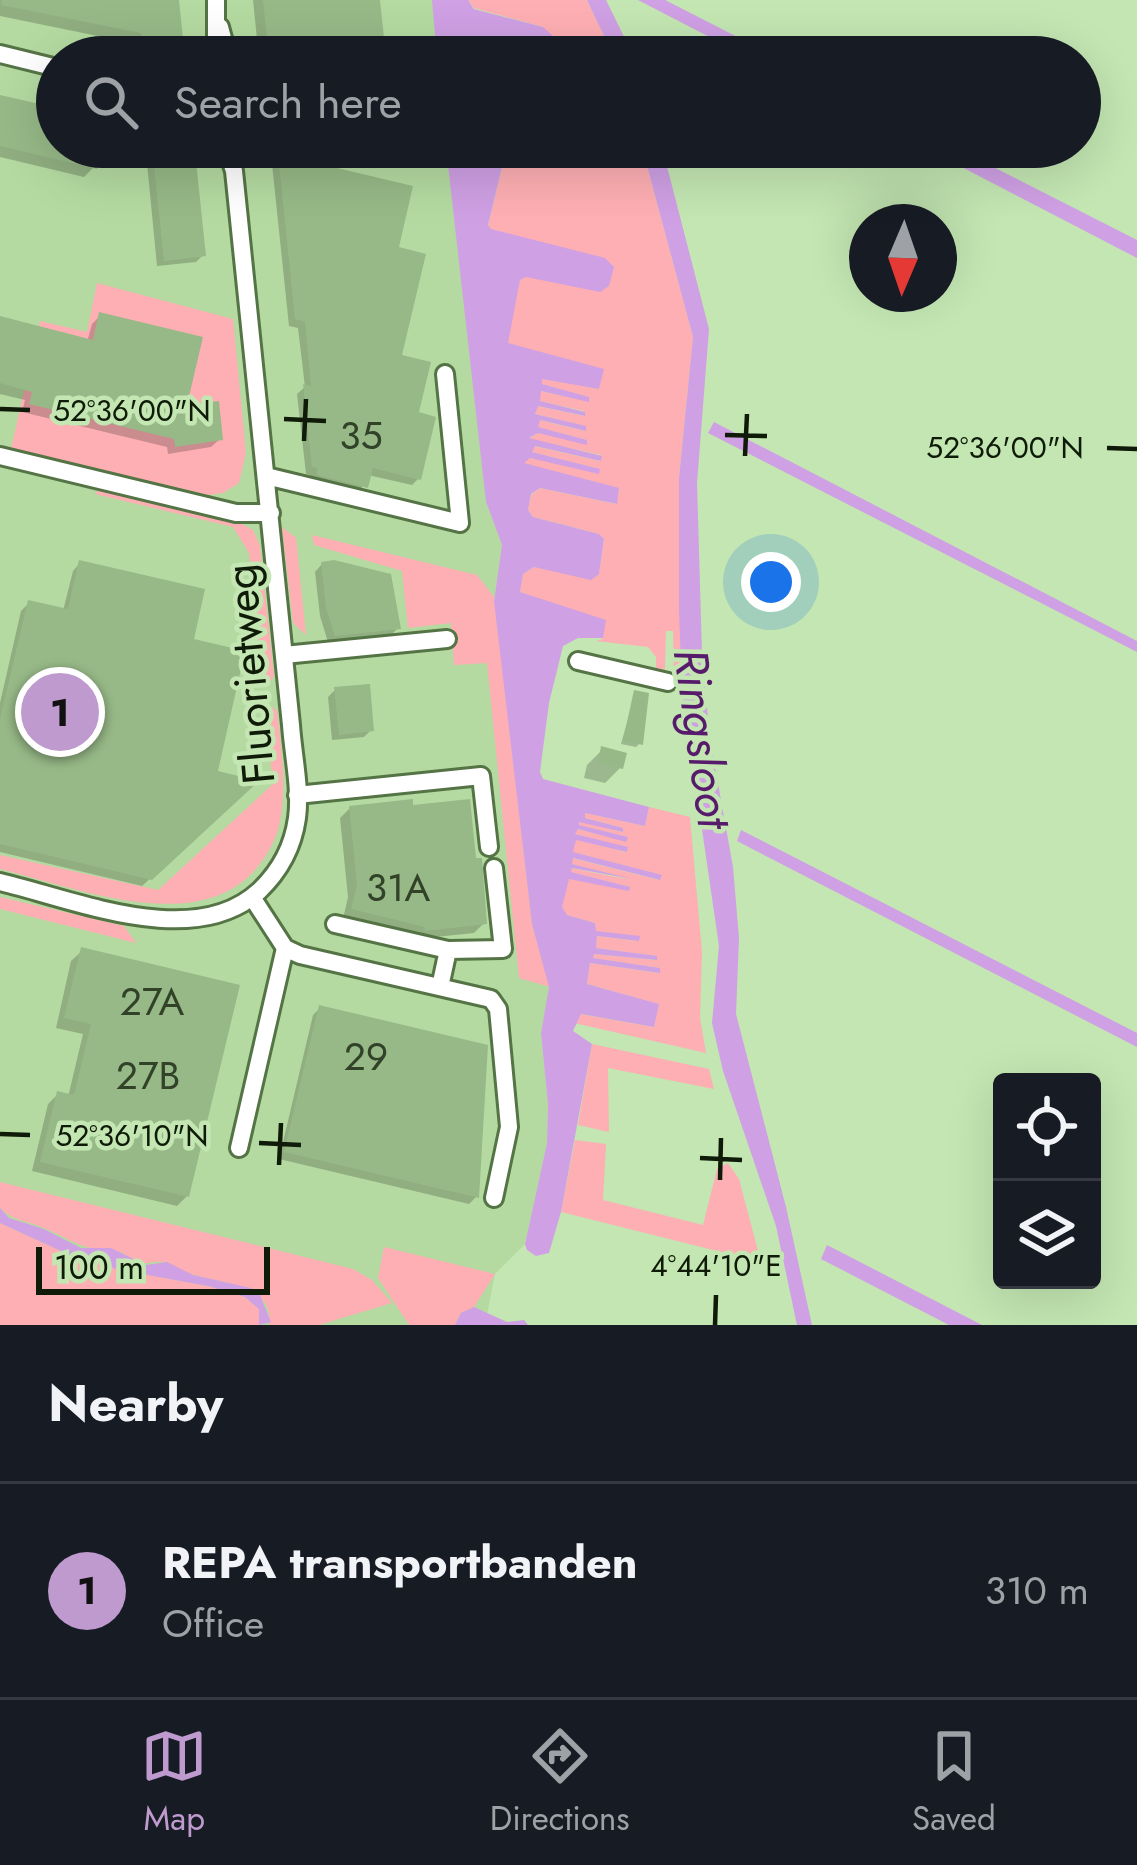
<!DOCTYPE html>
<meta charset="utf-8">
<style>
:root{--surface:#171b24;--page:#20242c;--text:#f1f3f6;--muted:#9ea1a6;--line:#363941;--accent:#be9ace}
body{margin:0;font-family:Jost,sans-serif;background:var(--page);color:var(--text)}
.controls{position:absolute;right:36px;bottom:36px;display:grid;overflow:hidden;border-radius:12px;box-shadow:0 12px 48px #0002}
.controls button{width:108px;height:108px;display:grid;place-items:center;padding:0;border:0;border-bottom:3px solid var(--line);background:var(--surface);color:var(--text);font:60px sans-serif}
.compass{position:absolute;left:849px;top:204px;width:108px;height:108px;border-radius:50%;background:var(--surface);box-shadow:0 12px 48px #0002;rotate:182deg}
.scale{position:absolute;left:36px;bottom:30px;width:234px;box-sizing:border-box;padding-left:12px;border:6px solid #0f1b08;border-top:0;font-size:33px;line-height:42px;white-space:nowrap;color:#0f1b08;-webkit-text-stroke:9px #c3e6b2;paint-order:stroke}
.you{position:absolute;left:771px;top:582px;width:42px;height:42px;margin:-30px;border:9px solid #fff;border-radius:50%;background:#1a73e8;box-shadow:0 0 0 18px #1a73e833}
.badge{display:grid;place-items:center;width:78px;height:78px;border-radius:50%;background:var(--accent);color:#111;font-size:39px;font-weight:700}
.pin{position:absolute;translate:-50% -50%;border:6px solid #fff;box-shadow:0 3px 12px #0006}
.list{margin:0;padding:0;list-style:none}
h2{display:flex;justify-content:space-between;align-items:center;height:156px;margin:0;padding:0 48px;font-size:51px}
h2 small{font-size:39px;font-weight:400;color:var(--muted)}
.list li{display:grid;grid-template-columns:78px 1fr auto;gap:36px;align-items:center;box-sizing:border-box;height:216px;padding:0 48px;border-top:3px solid var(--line)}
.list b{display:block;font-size:45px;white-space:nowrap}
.list p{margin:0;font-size:39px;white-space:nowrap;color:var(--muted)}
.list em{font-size:39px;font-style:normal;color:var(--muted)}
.icon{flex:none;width:66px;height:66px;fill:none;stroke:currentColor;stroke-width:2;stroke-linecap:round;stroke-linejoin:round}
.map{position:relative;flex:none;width:1137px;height:1325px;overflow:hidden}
.search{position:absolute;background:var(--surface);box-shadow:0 12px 48px #0002;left:36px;right:36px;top:36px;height:132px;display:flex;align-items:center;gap:30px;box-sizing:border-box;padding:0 42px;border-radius:66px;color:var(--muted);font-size:45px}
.sheet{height:372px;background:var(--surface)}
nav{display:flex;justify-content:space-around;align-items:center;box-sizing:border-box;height:168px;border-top:3px solid var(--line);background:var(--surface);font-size:33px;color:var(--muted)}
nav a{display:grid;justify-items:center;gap:6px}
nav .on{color:var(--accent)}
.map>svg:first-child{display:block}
.built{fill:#b4daa1}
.green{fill:#feafb3}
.water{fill:#cfa0e4}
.shadow{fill:#0003}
.building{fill:#97b987}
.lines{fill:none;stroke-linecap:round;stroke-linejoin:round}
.minor-casing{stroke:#557445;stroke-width:22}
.minor{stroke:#fff;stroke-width:16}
.ticks{fill:none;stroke:#0f1b08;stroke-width:4.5}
.labels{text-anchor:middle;stroke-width:9;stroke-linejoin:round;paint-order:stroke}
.number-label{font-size:39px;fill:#314228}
.street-label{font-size:45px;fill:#0f1b08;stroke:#c3e6b2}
.water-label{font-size:48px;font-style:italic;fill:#561b6b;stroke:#c3e6b2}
.ticks-label{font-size:30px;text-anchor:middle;fill:#0f1b08;stroke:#c3e6b2;stroke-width:9;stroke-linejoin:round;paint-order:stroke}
</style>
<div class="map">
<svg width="1137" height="1325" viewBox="0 0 1137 1325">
<rect width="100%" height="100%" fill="#c3e6b2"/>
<path class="built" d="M0,0H447L453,57H57V147H461L486,502L502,545L494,601L532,924L550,987L541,1033L548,1105L547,1143L525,1244L495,1274L485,1325H0Z"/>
<path class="green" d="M468,0H587L614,57H533L485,46L487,38L541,48L543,27L474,8Z
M507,147H642L693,337L679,478L681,677H674L673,631H666L665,669L656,672V657L648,647L596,641L603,639L546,602L520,592L523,574L534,567L599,574L604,540L599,534L533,517L528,510L531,495L540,488L616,504L619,489L522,463L530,458L599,469L532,452L534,446L600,461L601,455L528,439L538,433L587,440L537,427L539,420L585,431V426L535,414L537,406L584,416V411L539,401L540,391L589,401L588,397L541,384L542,378L599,389L603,370L507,343L520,280L526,277L488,226Z
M97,283L233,319L246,453L239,483L223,493L209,495L11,449L40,321L87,332Z
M100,489L240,523L253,530L260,546L274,676L269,684L263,686L249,553L233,527L95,494Z
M282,527L296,538L306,635L293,623Z
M312,535L477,575L494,597L532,924L550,987L519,978L487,663L454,665L451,623L408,628L402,571L314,545Z
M264,703L277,710C281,747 287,784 280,821C277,839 267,856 255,870C195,937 74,887 0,869V855L158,890L273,784Z
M649,807L690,817L702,952L700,1018L706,1053L574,1023L580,1014L654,1027L658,1004L587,984L590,963L659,973V968L592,958L594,954L656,960V956L596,948L597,936L638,941L595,931V923L566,915L562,907L568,878L629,890V887L570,872L571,868L631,880L571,864L572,858L659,880L661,875L572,852L575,839L626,852L628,848L575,834L577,829L626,841L627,837L578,825L580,821L622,832L623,828L585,818V813L645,826Z
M0,897L124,926L136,943L0,909Z
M592,1044L709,1069L714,1089L608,1068L609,1132L578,1125Z
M575,1140L606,1144L603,1200L703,1225L717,1169L728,1163L739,1179L761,1262L561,1212Z
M0,1182L353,1269L372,1280L392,1303L319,1325H269C275,1283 220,1284 191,1274C183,1272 173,1264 165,1262C145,1260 140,1271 122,1252C76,1250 74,1239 36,1225C20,1220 12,1219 0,1208Z
M0,1223L72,1256L106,1262L116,1269L208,1286L245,1297L259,1309V1325H0Z
M384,1247L495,1274L474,1307L461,1313L455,1325H409L378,1278Z"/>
<path class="water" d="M432,0H468L474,9L543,27L553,36L551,45L541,48L487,39L486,46L533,57L498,53L496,57H437Z
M587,0H606L634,57H614Z
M638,0H665L777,57H748Z
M446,147H507L488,225L491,229L605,258L614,267L609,286L600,292L526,277L520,280L508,343L604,369L599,389L542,379V384L589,397V402L541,391L540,401L585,412V416L538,406L535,414L586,426V431L540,420L538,427L587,440V445L538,433L529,438L602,456L601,461L535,446L532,452L600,469L599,474L530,458L524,463L619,488L617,504L540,488L531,494L528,510L533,517L599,534L604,539L599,574L591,580L534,567L523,574L520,592L606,620L603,638H578L563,646L549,703L540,772L543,779L649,807L645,826L585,813V818L623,828V832L579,822V825L628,837L626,842L578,829L575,834L628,847L627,852L576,840L573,852L662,875L660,880L573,858L572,864L632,879L572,868L571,872L630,887L629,891L569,879L562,907L567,915L595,923L596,931L640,936L639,941L597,936L596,948L657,956V960L594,954L593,958L660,968V973L590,963L587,984L659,1004L654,1027L581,1014L573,1031L592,1044L561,1212L549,1253L536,1256L527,1250L525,1244L547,1143L548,1105L541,1033L549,987L532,924L494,601L502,545L486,502Z
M642,147H662L709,329L697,483L702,654L710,739L733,867L739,938L736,1014L786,1207L812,1325H797L776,1226L723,1071L712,1023L719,946L682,692L679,611V478L693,337Z
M923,147H954L1137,240V258Z
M714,422L1137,641V652L708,433Z
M741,830L1137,1033V1047L737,841Z
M0,1208L9,1218L44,1229L81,1248H111L146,1265L167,1262L193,1275L251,1288L260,1295L271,1322L259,1325V1309L245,1297L208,1286L115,1269L105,1262L72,1256L0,1223Z
M827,1245L982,1325H949L821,1259Z
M474,1307L507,1322L524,1320L528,1325H455L461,1313Z"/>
<path class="shadow" d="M0,0H176L180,37L170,48L133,51L132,43L0,16Z
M253,0H369L383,57H290L258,49Z
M0,98L57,111V147H99L94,167L84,177L0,157Z
M135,147H186L203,255L196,262L157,266L147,163L132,160Z
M279,157L395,249L398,358L416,414L419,478L412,485L368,475L359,493L311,482L310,475L306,474L297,394L305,387L298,328L289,326L272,164Z
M100,316L184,408L220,439L211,447L168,454L167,447L22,412L25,400L0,394V320L87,342L92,324Z
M80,563L190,641L214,774L253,783L142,886L0,852V703L21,611L29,603L63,611L73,571Z
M322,564L398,628L391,635L328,642L320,616L315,572Z
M335,690L371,730L364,737L332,740L328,697Z
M635,693L640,743L636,747L621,744Z
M602,750L620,768L605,783L584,778L587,765Z
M350,808L484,923L474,933L416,939L343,919L348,897L340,818Z
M82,951L187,1196L177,1206L32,1171L48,1104L58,1094L68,1097L83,1034L56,1028L71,961Z
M320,1008L476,1197L469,1204L279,1159L313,1015Z"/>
<path class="building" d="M2,0H179L183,39L142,42L141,33L1,5Z
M263,0H380L386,57H337L267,39Z
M0,95L57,108V147H102L97,169L0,146Z
M152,147H188L195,152L206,256L164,261Z
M278,154L413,186L399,247L426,254L402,355L431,362L419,412L436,417L421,480L373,468L368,488L317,475V468L312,467L303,384L311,386L305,322L295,319Z
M99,312L203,337L187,405L219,401L223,440L175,447L174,439L29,404L32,392L0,383V316L93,340Z
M79,560L205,589L194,639L245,651L218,771L259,781L152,880L0,844V719L28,600L68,609Z
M334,560L391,574L401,629L335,636L326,608L321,562Z
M370,684L374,731L339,735L334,687Z
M634,690L649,693L643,745L623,741Z
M601,746L627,753L623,769L598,763Z
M413,799V805L470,799L476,858H482L487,924L425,931V927L351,909L357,885L349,806Z
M81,947L240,985L189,1197L40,1162L57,1091L74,1095L91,1024L64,1018Z
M319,1005L488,1045L479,1198L284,1152Z"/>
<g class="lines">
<g class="minor-casing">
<path id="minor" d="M216,0V57
M220,27L228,57
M0,54L57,68
M0,456L236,513H271
M266,476L460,523L445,374
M284,655L447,639
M578,661L668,682
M297,795L481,776L489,847
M0,882C76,900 194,951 259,891C280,871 293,847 297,818C301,789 293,755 291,725L234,171L226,147
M252,897L285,948L300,955L491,999L498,1009L509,1127L494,1198
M335,924L448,950L503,949L494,868
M440,987L448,950
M239,1148L285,948"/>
</g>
<use href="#minor" class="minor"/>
</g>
<path class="ticks" d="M0,409L30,410M284,419L326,421M725,435L767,436M304,441L306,399M1107,448L1137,449M745,456L747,414M0,1134L30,1135M259,1143L301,1145M700,1158L742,1160M279,1165L281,1123M720,1180L721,1138M715,1325L716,1295"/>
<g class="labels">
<g class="number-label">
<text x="361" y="449">35</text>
<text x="398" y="901">31A</text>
<text x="152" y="1015">27A</text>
<text x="366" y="1070">29</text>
<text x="148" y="1089">27B</text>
</g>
<g class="street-label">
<text transform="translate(249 674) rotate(-95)" y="16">Fluorietweg</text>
</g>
<g class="water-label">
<text transform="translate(703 738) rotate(82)" y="17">Ringsloot</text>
</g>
</g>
<g class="ticks-label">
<text x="132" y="421">52°36'00"N</text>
<text x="1005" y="458">52°36'00"N</text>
<text x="132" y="1146">52°36'10"N</text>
<text x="716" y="1276">4°44'10"E</text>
</g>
</svg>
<div class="controls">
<button><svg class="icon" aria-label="locate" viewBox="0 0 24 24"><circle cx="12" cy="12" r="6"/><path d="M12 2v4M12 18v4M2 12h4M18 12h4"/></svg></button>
<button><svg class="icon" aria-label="layers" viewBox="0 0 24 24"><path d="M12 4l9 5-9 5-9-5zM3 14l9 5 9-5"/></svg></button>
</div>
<svg class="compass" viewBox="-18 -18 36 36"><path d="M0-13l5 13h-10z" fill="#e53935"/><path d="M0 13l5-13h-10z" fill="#9ea1a6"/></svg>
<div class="scale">100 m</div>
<div class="you"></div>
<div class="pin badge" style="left:60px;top:712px">1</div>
<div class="search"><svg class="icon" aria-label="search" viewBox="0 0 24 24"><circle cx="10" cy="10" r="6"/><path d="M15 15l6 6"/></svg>Search here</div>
</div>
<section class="sheet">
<h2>Nearby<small></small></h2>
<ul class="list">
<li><span class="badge">1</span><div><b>REPA transportbanden</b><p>Office</p></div><em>310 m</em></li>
</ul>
</section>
<nav>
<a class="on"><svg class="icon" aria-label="map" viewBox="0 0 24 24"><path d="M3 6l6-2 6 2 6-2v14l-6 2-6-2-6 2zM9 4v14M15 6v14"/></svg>Map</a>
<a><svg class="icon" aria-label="directions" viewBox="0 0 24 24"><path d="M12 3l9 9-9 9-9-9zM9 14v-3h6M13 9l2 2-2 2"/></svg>Directions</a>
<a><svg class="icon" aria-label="saved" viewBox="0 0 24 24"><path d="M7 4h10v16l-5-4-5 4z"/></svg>Saved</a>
</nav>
